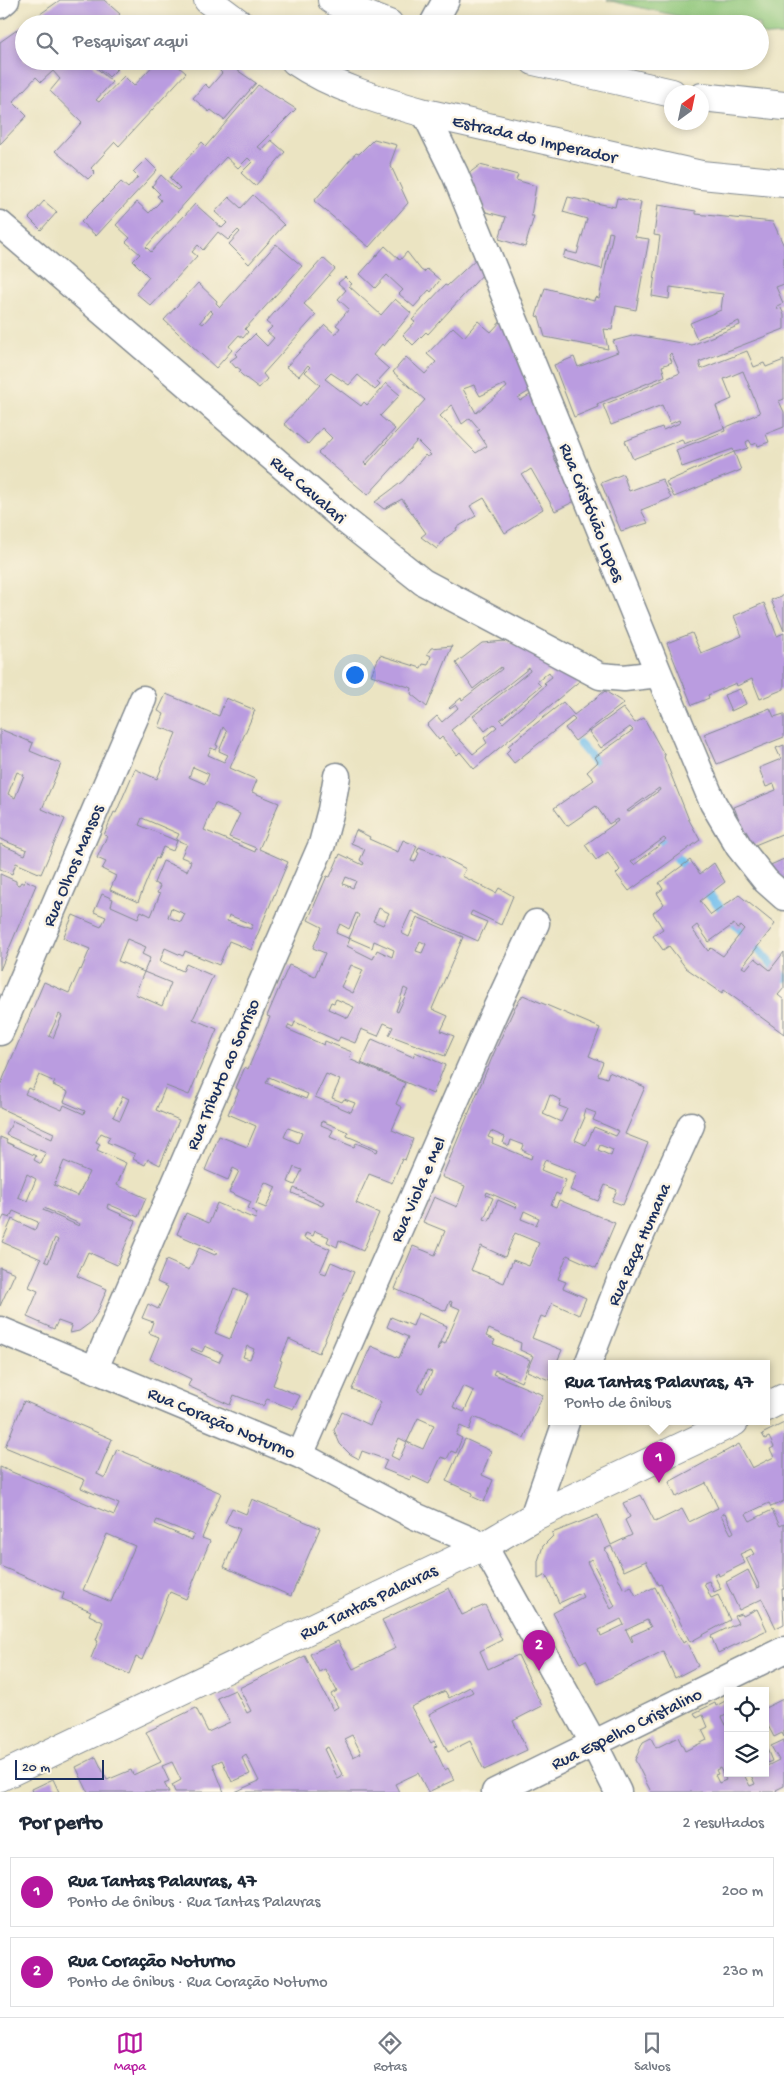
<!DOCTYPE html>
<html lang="pt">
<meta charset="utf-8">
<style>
:root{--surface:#fff;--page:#f2f2f3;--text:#1f2937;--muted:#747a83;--line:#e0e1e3;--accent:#b5179e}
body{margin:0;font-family:"Gochi Hand",sans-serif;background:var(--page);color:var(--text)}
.controls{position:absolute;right:15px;bottom:15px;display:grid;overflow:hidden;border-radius:0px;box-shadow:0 2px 8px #0003}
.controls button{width:45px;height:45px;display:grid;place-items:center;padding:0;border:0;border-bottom:1px solid var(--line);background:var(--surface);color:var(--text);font:25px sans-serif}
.compass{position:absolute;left:664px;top:85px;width:45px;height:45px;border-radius:50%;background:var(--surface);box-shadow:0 2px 8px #0003;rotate:33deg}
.scale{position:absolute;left:15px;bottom:12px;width:89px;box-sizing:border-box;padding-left:5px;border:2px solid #1b2f5e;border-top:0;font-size:14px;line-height:18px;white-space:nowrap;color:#1b2f5e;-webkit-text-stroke:4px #fcf5e5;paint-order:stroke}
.you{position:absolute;left:354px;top:674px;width:18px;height:18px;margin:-12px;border:4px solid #fff;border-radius:50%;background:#1a73e8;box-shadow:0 0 0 8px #1a73e833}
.badge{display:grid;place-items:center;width:32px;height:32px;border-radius:50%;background:var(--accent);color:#fff;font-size:16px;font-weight:700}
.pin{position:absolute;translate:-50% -41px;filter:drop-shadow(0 1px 2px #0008)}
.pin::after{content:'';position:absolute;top:26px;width:18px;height:15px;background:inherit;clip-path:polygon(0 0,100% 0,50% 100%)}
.popup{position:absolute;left:548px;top:1360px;width:222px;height:65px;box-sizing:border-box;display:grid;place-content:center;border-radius:0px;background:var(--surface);filter:drop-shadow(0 1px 4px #0005);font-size:16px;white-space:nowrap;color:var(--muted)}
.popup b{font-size:19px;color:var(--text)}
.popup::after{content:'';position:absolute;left:50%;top:100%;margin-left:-10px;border:10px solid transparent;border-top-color:var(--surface)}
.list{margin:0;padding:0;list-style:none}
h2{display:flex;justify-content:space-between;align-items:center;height:65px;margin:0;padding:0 20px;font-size:21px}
h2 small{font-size:16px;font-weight:400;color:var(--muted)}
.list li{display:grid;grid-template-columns:32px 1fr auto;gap:15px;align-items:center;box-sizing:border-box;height:70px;margin:0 10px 10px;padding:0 10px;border:1px solid var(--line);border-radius:0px}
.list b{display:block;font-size:19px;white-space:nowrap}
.list p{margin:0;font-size:16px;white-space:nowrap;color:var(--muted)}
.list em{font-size:16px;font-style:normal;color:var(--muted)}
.icon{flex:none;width:28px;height:28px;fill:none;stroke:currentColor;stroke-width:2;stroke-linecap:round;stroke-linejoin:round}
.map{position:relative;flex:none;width:784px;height:1792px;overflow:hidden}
.search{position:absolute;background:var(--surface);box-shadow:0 2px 8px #0003;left:15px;right:15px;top:15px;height:55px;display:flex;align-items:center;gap:12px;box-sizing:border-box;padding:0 18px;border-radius:28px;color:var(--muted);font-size:19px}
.sheet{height:225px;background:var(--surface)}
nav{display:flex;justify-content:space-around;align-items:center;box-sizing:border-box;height:70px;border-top:1px solid var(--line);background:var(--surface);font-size:14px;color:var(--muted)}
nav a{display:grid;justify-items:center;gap:2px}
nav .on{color:var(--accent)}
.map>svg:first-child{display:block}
.green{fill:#8ec679;stroke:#547a6c}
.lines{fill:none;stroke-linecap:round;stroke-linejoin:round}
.stream{stroke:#73bfed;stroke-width:9}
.building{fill:#ba9ce0;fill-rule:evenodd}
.minor-casing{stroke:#838a90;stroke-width:29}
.tertiary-casing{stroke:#838a90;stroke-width:30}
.secondary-casing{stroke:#838a90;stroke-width:30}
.minor{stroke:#fff;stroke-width:26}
.tertiary{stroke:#fff;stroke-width:28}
.secondary{stroke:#fff;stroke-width:28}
.labels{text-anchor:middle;stroke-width:5;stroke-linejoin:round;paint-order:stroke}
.street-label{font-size:18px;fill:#1b2f5e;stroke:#fcf5e5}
</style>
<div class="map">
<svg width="784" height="1792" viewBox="0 0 784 1792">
<rect width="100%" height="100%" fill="#fcf5e5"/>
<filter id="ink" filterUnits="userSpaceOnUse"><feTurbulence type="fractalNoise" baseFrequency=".02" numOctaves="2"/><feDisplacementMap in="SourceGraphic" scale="10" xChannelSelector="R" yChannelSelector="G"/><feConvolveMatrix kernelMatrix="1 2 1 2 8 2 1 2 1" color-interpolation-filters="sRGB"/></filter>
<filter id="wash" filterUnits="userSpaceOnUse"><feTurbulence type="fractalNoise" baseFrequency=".0096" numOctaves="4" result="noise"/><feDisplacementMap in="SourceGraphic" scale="20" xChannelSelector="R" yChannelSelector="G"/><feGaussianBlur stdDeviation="1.12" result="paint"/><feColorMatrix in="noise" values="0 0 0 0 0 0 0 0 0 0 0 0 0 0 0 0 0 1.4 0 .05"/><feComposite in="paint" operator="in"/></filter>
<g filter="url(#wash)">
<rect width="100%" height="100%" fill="#ebe4c2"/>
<path class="green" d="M607,0H784V35L768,36L760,34V24H713Z"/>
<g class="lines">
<path class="stream" d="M580,744L604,772
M655,832L690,873
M702,887L784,978"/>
</g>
<g id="blocks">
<path class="building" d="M60,0H104L120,14L111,24H26Z
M24,25V61H89L112,82L96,100L99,102L124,76L134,86L157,61H172L186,73L119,146L115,142L91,168L95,172L88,179L55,151L82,122L50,91L60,79L53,71L41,82L36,77L13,102L27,116L0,144V42Z
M92,61H108L117,69L109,77Z
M225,62L256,83L224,120L211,110L209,112L193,98L205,84L209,88L222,73L218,69Z
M258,85L296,109L258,147L262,150L271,140L285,152L255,186L241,173L252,162L248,158L238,168L226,157L146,247L151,252L195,204L222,228L227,223L215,212L229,197L241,208L253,195L284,225L249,264L229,244L240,232L238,230L228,240L218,232L203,250L198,245L192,252L197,256L151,306L136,293L149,277L133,261L140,254L126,242L130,238L116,225L137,202L149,213L158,204L161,200L157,196L160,194L152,186L161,175L177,190L180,188L170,178L202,142L206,146Z
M374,139L397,145L390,164L408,203L369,247L314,201L356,153L359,154Z
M146,159L157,170L96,236L81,222L121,182L128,188L138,177L133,172Z
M480,165L518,175L516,180L536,186L531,216H534L525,247L499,239L506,217L486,212L468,174Z
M568,197L615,207L617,198L641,202L635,237L649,239L636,310L616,306L612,330L604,329L608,349L545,337L539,317L536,316L545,288L594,301L595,297L599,298L613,233L609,232L602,269L563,258L565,251L577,254L587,219L563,212Z
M44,201L57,212L41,230L29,218Z
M658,205L696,211V214L773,222L784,246V284L776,287L783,303L777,306L778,309L781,308L784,315V329L699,362L701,369L747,351L754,367L764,363L766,367L784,360V399L779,401L784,412V427L766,434L769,442L758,446L757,443L752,445L749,440L746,442L748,448L739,451L734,452L733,449L682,467L676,450L725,431L724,428L684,444L682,439L633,459L625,441L662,427L663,430L680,423L679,420L670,424L662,405L611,425L603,405L680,373L671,353L669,355L672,362L662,366L665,376L597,404L598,407L574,417L554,365L574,357L578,367L618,352L613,341L636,335L692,345L740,325L739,321L697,339L690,323L721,310L723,294L670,287L669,299L652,296L660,236L654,235ZM743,371L760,413L724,428L716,406L732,399L724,379Z
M276,244L302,266L245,329L248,332L243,338L239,335L229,346L232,350L216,368L164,320L198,283L217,301L216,303L220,307ZM210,310L213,313L203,324L200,322Z
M385,246L400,260L407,252L421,270L424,272L427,269L440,280L431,292L429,290L414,307L399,294L403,290L387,275L375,288L360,274Z
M478,257L484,273L428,334L426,332L413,345L403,335L415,322L412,320L445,285L447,286Z
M323,258L335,269L304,304L316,315L263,374L267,379L259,388L242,375L239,372L241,370L237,367L236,368L230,361L237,356L235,354L255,334L267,346L274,338L267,332L272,327L266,322Z
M345,277L352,284L349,286L381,315L395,299L411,313L384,346L382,344L373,355L389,369L377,382L380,385L375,390L358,375L349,385L331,373L325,379L361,406L364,402L367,405L386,383L400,395L380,416L395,429L364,463L366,465L425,400L393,372L406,357L425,374L436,362L427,354L453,327L464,337L478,321L491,332L503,319L531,390L518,398L520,401L533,393L559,452L553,456L577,500L555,511L531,469L522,475L543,509L505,533L484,498L470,506L476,516L456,528L457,530L445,538L437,549L421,537L426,533L402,499L384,509L375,502L403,481L425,455L427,457L431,455L417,441L368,495L318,453L332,438L322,428L308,444L284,424L320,385L305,372L310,367L308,365L299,376L286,367L325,325L335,334L340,328L336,325L349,309L338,299L346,290L338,283ZM505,384L507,387L476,413L463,389L474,385L480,396ZM452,405L462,424L470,418L480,430L477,431L487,446L476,453L440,416Z
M734,452L741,470L674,497L666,482Z
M623,474L629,491L662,479L671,498L641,510L648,523L621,531L601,483Z
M784,595V631L771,600Z
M764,603L777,636L784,633V689L760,699L752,679L737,686L736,683L708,695L709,698L692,705L667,643L692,633L701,653L742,636L734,616Z
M505,641L527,647L582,679L474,769L460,752L457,755L442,737L439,740L427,725L437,716L442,722L458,708L456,705L450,709L449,708L461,698L462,700L502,669L501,667L473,689L456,663L482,643ZM529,668L530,671L473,716L485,731L494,724L497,727L484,738L487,743L473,754L451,730ZM549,672L552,677L544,683L546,685L503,723L500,720L541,686L537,682Z
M452,646L427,707L411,694L412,688L371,675L380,655L421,668L423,664L428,665L431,656L427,654L431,648Z
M740,689L746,704L731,711L724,695Z
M605,691L624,703L575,741L565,728L575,720L572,717L514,763L506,753L511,748L508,746L563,702L574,715Z
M166,694L219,716L226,698L255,710L230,768L257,780L252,792L279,803L259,849L288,862L251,950L229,941L219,965L185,951L183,956L165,948L160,961L183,971L186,964L213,976L193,1019L217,1029L189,1095L166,1086L156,1110L179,1120L160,1165L148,1159L145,1165L133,1159L135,1154L107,1142L110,1137L101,1133L96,1142L100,1144L97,1150L126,1163L117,1185L146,1198L138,1217L108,1204L107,1208L136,1221L117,1265L88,1252L77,1276L107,1289L97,1313L90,1323L79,1331L70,1333L72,1326L58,1321L54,1329L27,1317L38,1291L29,1287L41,1259L2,1242L12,1219L35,1230L38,1222L13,1211L10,1218L4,1216L0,1224V1137L7,1140L6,1142L36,1156L34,1160L41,1164L46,1153L6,1135L13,1121L52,1139L54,1133L0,1108V1086L44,982L69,993L80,969L81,970L90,949L63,938L73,915L101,927L106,917L94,912L102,894L113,899L111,906L138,918L141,911L151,916L160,894L157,893L160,886L154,883L163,861L187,871L191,861L181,857L187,844L176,840L179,834L142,818L139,825L177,841L173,851L163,847L158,859L156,858L138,902L110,890L116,876L102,869L106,862L97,858L107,836L104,835L114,812L116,813L135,769L157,779L176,733L159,727L164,714L158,711ZM223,727L227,732L219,751L228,755L224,762L208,755L211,748L216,750L218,746L216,745ZM193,767L209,774L205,784L189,777ZM215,803L240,814L229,837L256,848L255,852L204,830ZM171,908L185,914L181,922L168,917ZM229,915L253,925L251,929L227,921ZM127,939L146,947L142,954L150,958L144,972L171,983L162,1006L135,994L144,972L118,961ZM59,1014L62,1016L53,1038L49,1036ZM39,1075L55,1082L53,1085L68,1092L64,1102L85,1111L84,1114L64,1105L62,1110L25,1094L28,1088L32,1090ZM123,1096L129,1099L120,1120L113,1117ZM64,1161L89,1172L78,1196L54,1185ZM27,1174L36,1179L27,1201L18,1197ZM44,1208L80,1224L79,1226L43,1210ZM55,1238L58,1240L48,1263L45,1261Z
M623,708L635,723L644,718L665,756L664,757L689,820L700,840L629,891L616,874L620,870L608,852L596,860L585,845L618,821L617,819L609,824L596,806L567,826L554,808L594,780L587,772L598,762L595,757L633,730L630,727L601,748L589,732ZM659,788L660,790L629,812L627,811ZM664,838L666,840L634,865L631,862Z
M770,708L774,717L784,714V737L717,764L704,734Z
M0,729L33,743L30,751L61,764L42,809L65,819L41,874L16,863L12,874L0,869V844L25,855L27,850L0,839ZM17,772L24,775L15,798L8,794Z
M784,745V833L750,847L734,807L776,790L774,784L766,787L759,768L781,759L776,748Z
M356,830L370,837L369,839L398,852L403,840L417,846L411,861L415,862L419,853L417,852L419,847L437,854L466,869L462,876L496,893L499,888L513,896L501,925L472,911L470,915L487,922L478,941L411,911L401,933L409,937L417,917L463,937L432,1009L448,1016L441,1031L454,1036L445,1056L389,1035L393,1027L384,1023L378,1036L361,1029L355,1043L340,1037L338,1041L295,1022L293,1027L289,1025L287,1029L324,1045L325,1041L352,1052L349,1059L405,1083L396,1104L402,1107L392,1130L413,1139L405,1160L402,1159L392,1183L369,1174L356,1203L379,1213L363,1251L339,1240L337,1247L327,1242L329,1237L315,1231L313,1236L306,1233L304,1238L330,1249L320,1272L326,1274L331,1262L354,1272L319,1353L289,1339L280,1360L282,1361L273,1385L300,1396L293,1409L267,1399L263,1406L234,1395L230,1405L188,1386L191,1379L150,1359L159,1337L149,1333L153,1322L142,1318L148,1304L158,1309L168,1287L157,1282L166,1260L189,1270L199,1248L215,1255L217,1252L177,1234L186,1213L209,1223L217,1203L255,1219L257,1213L248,1208L251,1202L229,1192L239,1171L233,1168L228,1180L205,1170L219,1136L247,1147L256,1126L228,1114L239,1090L236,1088L245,1067L248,1069L270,1017L267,1016L289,965L315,976L325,953L313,948L322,927L308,920L327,876L330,877L340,854L363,865L364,863L360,860L365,849L351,843ZM346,877L356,881L353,888L343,884ZM379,908L389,913L383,925L373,921ZM356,913L359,915L349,938L372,948L374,941L394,950L392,957L377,950L373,959L347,946L350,939L336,933L340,924L349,929ZM420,941L426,944L422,953L416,951ZM351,965L363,970L353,993L341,987ZM404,988L408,990L398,1012L396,1011ZM336,999L354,1007L348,1018L328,1009L331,1002L334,1003ZM326,1074L340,1080L332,1098L342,1102L344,1099L355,1103L351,1112L315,1097ZM269,1077L308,1094L306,1099L266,1083ZM322,1121L348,1132L347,1136L378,1149L377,1152L356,1143L354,1147L330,1137L333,1130L321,1125ZM288,1128L302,1133L298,1143L284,1137ZM294,1167L302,1170L295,1185L288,1182ZM265,1182L276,1187L266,1208L256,1204ZM294,1188L324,1202L322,1206L292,1193ZM234,1289L248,1295L230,1339L215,1333ZM205,1346L223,1354L219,1362L191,1350L192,1348L202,1352ZM247,1346L254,1349L250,1359L243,1357Z
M784,859V884L766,867Z
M690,860L700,874L714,863L725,882L700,901L711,915L739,895L775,924L742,967L746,969L755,958L770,970L784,952V988L778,995L784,1000V1034L724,990L722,993L686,968L669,946L663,950L653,936L663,929L653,913L664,904L657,893L663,889L659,883ZM734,924L737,929L741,926L744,929L723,956L711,948L708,951L692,929L697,925L709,942Z
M0,874L16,881V884L19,885L21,882L24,884L25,880L36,885L0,970Z
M523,995L600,1028L589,1056L603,1062L598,1075L607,1078L609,1072L645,1087L625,1134L648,1143L623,1205L612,1201L617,1190L605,1185L598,1201L570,1190L577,1173L545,1160L541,1170L566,1180L560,1195L556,1193L551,1205L556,1207L559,1200L615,1223L596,1268L567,1255L558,1279L566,1282L563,1288L586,1298L579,1315L552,1303L546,1318L541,1316L532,1338L562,1350L556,1364H552L549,1380L527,1371L533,1356L520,1350L521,1343L489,1329L486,1336L495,1340L493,1344L530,1360L521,1382L495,1370L493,1374L543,1395L524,1438L474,1417L469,1430L460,1426L456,1435L462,1438L456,1453L451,1451L447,1459L441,1457L429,1484L412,1476L410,1480L383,1469L387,1460L362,1451L359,1459L350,1454L340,1444L334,1430L342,1412L370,1425L381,1402L352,1389L371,1346L399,1358L408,1337L387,1327L391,1317L413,1326L418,1313L447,1326L437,1349L438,1350L441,1342L445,1344L460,1309L451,1305L452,1302L450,1301L446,1311L395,1289L413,1246L435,1255L445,1231L423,1222L434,1197L457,1207L465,1186L442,1177L494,1053L515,1007ZM550,1095L561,1100L559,1106L567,1109L561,1122L543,1114ZM585,1109L596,1113L593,1120L619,1131L616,1136L594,1127L586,1145L575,1140L585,1117L583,1116ZM491,1131L505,1137L503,1143L509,1146L511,1140L524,1145L522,1150L532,1155L531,1159L492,1143L493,1139L488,1137ZM600,1145L613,1150L611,1156L598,1150ZM487,1192L517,1205L516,1208L498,1200L489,1221L484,1219L493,1198L486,1195ZM524,1211L539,1218L536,1225L521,1219ZM515,1233L539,1243L529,1266L513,1260L504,1283L471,1270L481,1246L505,1257ZM427,1370L432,1372L422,1393L418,1391ZM463,1386L474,1391L464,1412L453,1407ZM418,1418L434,1425L423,1449L407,1442ZM399,1438L407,1442L399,1460L391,1456Z
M372,1039L413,1057L415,1052L445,1065L433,1094L361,1063Z
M0,1267L15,1273L0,1306Z
M24,1401L112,1439L97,1474L105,1478L117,1449L221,1493L202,1538L210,1541L186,1599L170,1592L142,1660L136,1657L129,1674L91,1658L98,1641L96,1640L103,1622L89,1615L91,1611L62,1599L64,1593L0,1566V1467L114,1515L119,1504L81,1488L85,1480L5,1447ZM157,1520L194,1535L192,1540L155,1524ZM107,1534L135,1546L111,1602L83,1590Z
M784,1423V1501L771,1507L769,1503L746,1514L750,1521L772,1510L780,1526L784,1524V1589H782L784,1624L776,1628L762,1599L739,1610L726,1582L748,1570L757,1588L760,1587L746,1558L754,1554L751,1549L740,1554L745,1563L719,1576L718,1573L714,1575L721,1589L714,1592L709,1581L704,1583L711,1598L718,1595L730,1620L690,1642L661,1584L658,1585L646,1561L624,1571L611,1546L605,1549L624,1590L631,1586L636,1596L655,1587L683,1643L686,1641L698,1666L675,1678L663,1651L598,1684L586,1660L580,1663L553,1613L583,1597L581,1593L559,1603L546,1575L538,1579V1561L543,1546L553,1536L552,1533L598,1515L611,1545L632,1535L625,1520L630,1517L623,1503L641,1495L655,1522L682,1509L689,1522L718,1508L706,1483L676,1497L669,1482L739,1444L752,1468L774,1457L770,1449L774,1447L769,1437L765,1439L762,1434ZM725,1513L734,1532L731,1534L721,1515ZM591,1559L615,1606L611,1609L587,1562ZM621,1619L624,1625L601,1636L599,1630ZM647,1620L651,1627L631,1636L633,1641L632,1642L626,1630Z
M465,1439L491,1451L482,1475L493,1480L484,1502L471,1496L473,1493L446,1481Z
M252,1499L320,1528L291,1596L224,1567L240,1529L225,1523L232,1508L246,1514Z
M449,1588L462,1615L485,1605L502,1640L480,1651L488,1669L518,1655L542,1706L513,1721L527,1750L484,1770L470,1741L448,1752L429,1714L473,1692L470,1687L449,1698L445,1691L411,1707L431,1743L434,1741L437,1746L434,1747L445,1770L448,1768L454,1780L428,1792L418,1773L395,1784L399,1792H235L259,1781L246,1755L242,1758L250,1774L232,1782L222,1760L213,1764L224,1792H175L172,1785L181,1780L172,1762L162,1766L169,1781L164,1783L169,1792H88L76,1767L96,1757L107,1780L131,1770L133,1775L161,1762L146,1732L196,1708L208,1732L230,1722L217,1698L235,1690L247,1713L251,1711L239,1688L305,1656L333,1710L338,1707L331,1694L337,1691L325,1669L319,1672L310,1654L338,1641L353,1669L396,1648L382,1620ZM352,1735L361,1753L353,1757L344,1739ZM328,1747L343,1776L338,1779L324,1749Z
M757,1609L767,1630L718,1653L711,1636L738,1623L734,1616L742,1614L743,1616Z
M783,1699L784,1737L782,1733L774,1737L765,1720V1708Z
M727,1700L728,1714L722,1717L728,1729V1773H743L750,1786L755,1784L751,1775L765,1773V1767L779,1760L771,1746L784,1740V1786L776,1790L777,1792H651L635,1760L643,1742L651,1738L656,1748L678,1737L685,1751L707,1740L702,1730L708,1727L703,1715L697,1718L694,1713L715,1703L716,1706ZM720,1768L726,1780L719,1783L715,1775L718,1774L716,1770Z
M765,1744L772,1761L765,1764Z
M53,1779L59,1792H33L32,1789Z"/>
</g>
</g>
<g filter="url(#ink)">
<use href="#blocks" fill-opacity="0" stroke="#838a90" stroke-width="1"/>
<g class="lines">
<g class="minor-casing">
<path id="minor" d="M0,5L6,0
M433,24L446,0
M425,113L455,174L659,674L713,803L739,847L766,881L784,897
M0,224L346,521L423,582L600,676L624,678L659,674
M0,1032L143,699
M0,1330L300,1455L415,1516L484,1546L594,1744L618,1792
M588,1364L620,1281L691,1125
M95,1368L322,844L331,810L337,776
M300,1455L494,1013L536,923
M533,1517L566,1422
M495,1792L784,1650"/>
</g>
<g class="tertiary-casing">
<path id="tertiary" d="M766,1407L784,1398
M0,1777L484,1546L533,1517L734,1422"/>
</g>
<g class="secondary-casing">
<path id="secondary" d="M208,0L240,24
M332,0L342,6L389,24
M295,61C333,87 381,101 425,113L701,175L784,183
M534,61L672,93
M702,97L784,106"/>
</g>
<use href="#minor" class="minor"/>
<use href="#tertiary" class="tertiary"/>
<use href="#secondary" class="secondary"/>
</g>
</g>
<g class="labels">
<g class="street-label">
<text transform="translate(535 138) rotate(13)" y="6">Estrada do Imperador</text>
<text transform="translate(309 489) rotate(41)" y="6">Rua Cavalari</text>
<text transform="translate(593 512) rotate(68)" y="6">Rua Cristóvão Lopes</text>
<text transform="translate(72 865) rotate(-67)" y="6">Rua Olhos Mansos</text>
<text transform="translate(222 1074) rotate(-67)" y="6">Rua Tributo ao Sorriso</text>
<text transform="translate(417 1189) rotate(-66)" y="6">Rua Viola e Mel</text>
<text transform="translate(638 1244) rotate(-66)" y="6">Rua Raça Humana</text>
<text transform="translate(222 1422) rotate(23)" y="6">Rua Coração Noturno</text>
<text transform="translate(368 1601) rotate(-26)" y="6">Rua Tantas Palavras</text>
<text transform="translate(626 1728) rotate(-26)" y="6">Rua Espelho Cristalino</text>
</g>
</g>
</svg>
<div class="controls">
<button><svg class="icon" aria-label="locate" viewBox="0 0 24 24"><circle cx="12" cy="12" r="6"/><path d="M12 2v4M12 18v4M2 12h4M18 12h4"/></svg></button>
<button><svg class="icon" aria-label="layers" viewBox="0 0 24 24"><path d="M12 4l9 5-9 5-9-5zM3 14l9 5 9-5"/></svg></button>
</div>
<svg class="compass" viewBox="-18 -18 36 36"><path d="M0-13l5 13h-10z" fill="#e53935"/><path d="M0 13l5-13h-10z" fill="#747a83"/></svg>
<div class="scale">20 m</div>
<div class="you"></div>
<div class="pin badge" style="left:659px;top:1483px">1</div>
<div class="popup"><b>Rua Tantas Palavras, 47</b>Ponto de ônibus</div>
<div class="pin badge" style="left:539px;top:1671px">2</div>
<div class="search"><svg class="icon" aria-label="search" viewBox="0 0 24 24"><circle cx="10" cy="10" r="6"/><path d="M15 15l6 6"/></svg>Pesquisar aqui</div>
</div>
<section class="sheet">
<h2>Por perto<small>2 resultados</small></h2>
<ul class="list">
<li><span class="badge">1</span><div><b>Rua Tantas Palavras, 47</b><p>Ponto de ônibus · Rua Tantas Palavras</p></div><em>200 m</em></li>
<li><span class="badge">2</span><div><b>Rua Coração Noturno</b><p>Ponto de ônibus · Rua Coração Noturno</p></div><em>230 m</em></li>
</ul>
</section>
<nav>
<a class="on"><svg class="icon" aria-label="map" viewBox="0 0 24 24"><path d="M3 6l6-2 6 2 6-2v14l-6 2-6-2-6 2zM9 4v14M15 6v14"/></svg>Mapa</a>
<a><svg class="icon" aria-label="directions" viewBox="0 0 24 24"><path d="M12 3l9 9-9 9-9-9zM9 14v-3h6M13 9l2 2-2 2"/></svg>Rotas</a>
<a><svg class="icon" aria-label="saved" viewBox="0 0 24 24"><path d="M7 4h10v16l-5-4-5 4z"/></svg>Salvos</a>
</nav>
